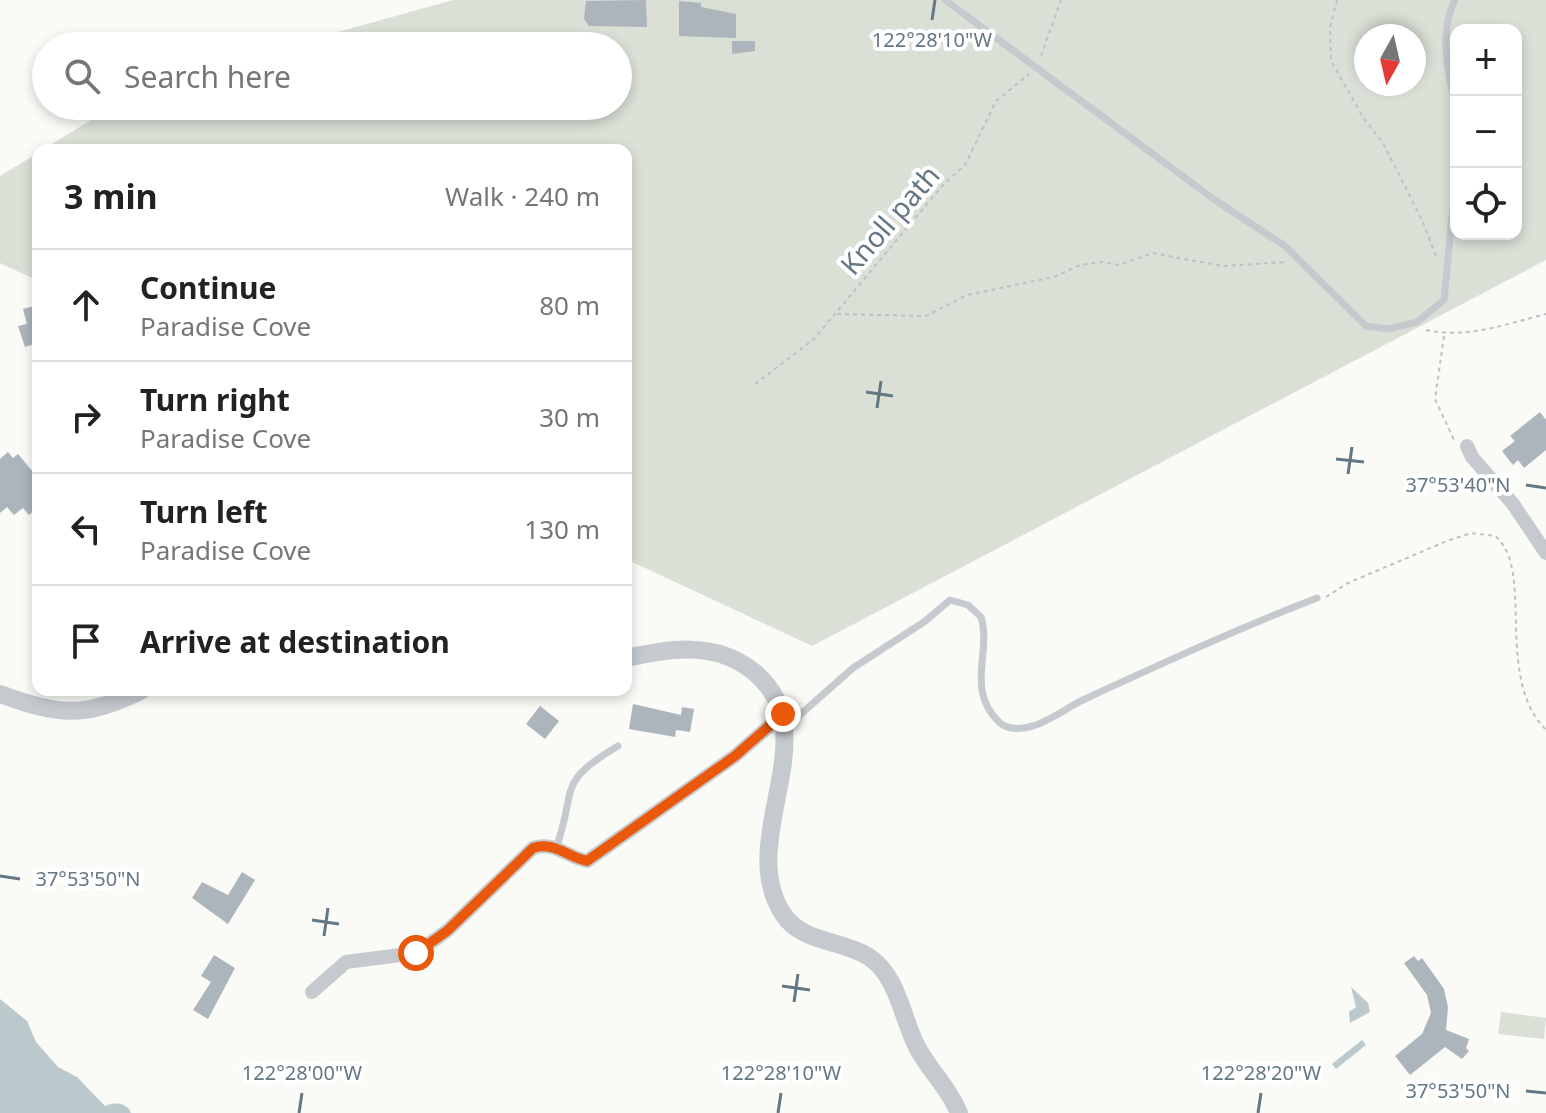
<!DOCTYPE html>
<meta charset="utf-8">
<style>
:root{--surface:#fff;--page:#f2f2f2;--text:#222;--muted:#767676;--line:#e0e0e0}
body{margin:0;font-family:"Noto Sans",sans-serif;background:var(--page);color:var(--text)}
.controls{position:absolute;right:24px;top:24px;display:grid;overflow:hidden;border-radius:16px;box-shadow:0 4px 12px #0003}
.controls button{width:72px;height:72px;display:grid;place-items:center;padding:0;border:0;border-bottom:2px solid var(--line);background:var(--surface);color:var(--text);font:40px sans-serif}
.compass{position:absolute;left:1354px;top:24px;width:72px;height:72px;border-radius:50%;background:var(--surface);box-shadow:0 4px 12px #0003;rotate:188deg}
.stop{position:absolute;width:24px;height:24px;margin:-18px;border:6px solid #ea580c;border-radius:50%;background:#fff}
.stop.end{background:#ea580c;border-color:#fff;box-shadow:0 2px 8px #0008}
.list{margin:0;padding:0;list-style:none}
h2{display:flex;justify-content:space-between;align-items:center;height:104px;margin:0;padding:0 32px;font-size:34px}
h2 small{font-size:26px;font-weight:400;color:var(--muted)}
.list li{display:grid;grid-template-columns:52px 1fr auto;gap:24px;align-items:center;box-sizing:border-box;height:112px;padding:0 32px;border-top:2px solid var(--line)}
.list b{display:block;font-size:30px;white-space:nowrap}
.list p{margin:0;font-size:26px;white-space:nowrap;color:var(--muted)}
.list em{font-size:26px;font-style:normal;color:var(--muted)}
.icon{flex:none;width:44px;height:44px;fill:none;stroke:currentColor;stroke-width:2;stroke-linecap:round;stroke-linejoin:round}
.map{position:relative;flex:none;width:1546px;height:1113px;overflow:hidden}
.search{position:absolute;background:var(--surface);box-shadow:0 4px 12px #0003;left:32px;top:32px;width:600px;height:88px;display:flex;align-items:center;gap:20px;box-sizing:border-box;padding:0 28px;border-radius:44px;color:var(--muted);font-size:30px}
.panel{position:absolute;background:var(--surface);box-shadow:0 4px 12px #0003;left:32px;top:144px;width:600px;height:552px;border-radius:16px}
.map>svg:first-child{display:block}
.green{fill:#dae0d6;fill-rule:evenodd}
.water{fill:#bbc9cc}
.building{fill:#abb5bb}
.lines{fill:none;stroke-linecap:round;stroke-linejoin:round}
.path{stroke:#bdc1c3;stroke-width:2;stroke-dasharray:4 4;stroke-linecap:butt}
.service{stroke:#c5cace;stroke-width:7}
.minor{stroke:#c5cace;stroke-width:14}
.tertiary{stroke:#c5cace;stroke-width:18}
.route{stroke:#ea580c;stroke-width:10}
.ticks{fill:none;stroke:#637784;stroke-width:3}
.labels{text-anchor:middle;stroke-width:8;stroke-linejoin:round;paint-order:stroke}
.street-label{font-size:28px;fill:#637784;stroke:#fff}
.ticks-label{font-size:20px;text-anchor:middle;fill:#637784;stroke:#fff;stroke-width:8;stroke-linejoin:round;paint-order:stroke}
</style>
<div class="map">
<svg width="1546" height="1113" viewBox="0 0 1546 1113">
<rect width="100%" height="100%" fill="#fafaf7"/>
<path class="green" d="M453,0H1546V260L812,646L626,559V150H42L114,106H618V46H288ZM1456,30H1516V234H1456ZM1366,36H1414V84H1366Z
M38,153V281L0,263V176Z
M1501,1012L1546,1018L1544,1039L1498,1034Z"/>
<path class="water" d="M1351,987L1368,1003L1370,1012L1350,1023L1349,1012L1356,1007Z
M0,999L27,1021L36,1042L58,1067L77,1077L105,1106C114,1102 127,1102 131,1113H0Z
M1362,1040L1366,1045L1336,1069L1332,1064Z"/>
<path class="building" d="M646,0L647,27L589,26L584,19L586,1Z
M679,1L701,3V7L736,14V38L679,36Z
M732,41H755V51L732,54Z
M38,305V343L25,347L18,326L27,324L23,309Z
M1540,412L1546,420V450L1524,468L1518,460L1513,465L1502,451L1515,441L1510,436Z
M8,452L13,458L18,454L38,478V507L29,515L23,508L14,515L7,507L0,513V459Z
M633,704L681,715L682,707L694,709L690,732L676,730L675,737L629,729Z
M540,706L559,721L545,739L526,724Z
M242,872L255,880L228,924L192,898L202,882L228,895Z
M214,955L235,968L208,1019L193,1010L211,982L201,976Z
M1414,956L1418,961L1422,958L1444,989L1448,1007L1446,1030L1469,1039L1466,1048L1469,1051L1462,1059L1445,1047L1410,1075L1395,1056L1422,1034L1431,1013L1427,995L1404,963Z"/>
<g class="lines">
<path class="path" d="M1337,0L1330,27L1331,61L1364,119L1383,143L1422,220L1437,259
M1041,56L1061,0
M837,314L926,316L967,295L1054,277L1080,265L1102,262L1119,265L1153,253L1222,266L1287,262
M1426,330C1467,339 1506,324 1546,314
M1444,336L1435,399L1454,440
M755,384L813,340L943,185L965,165L996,101L1029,74
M1326,597L1348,583L1447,541L1471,533L1495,536C1536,569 1493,676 1546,730"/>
<path class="service" d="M945,0L1215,200L1285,246L1366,326L1388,329L1417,322L1444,300L1456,174
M1455,0C1439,31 1447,72 1456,105
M786,727L853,668L924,622L950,600L968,605L981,617C992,652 965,689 999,722C1008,731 1022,729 1033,726C1052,720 1069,706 1087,698C1163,663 1239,628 1317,598
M556,848C578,788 554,784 618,746"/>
<path class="minor" d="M1467,446L1472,457L1513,504L1546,553
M312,992L346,962L416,953L447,931L533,848C554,841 567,857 587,861L735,756L783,714"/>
<path class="tertiary" d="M626,658C670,649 715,640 754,672C830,734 734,839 783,914C803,944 841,939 869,957C898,976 902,1018 917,1047C929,1070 949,1088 959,1113
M0,694C57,715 86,719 142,690"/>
</g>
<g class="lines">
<path class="route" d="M416,953L447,931L533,848C554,841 567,857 587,861L735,756L783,714"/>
</g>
<path class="ticks" d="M932,20L935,0M866,392L893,396M877,408L881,381M1336,459L1364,462M1348,474L1352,447M1526,485L1546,488M0,876L20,879M312,920L339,924M324,936L328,908M782,986L810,990M794,1002L798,974M1526,1091L1546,1093M299,1113L302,1093M778,1113L781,1093M1258,1113L1261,1093"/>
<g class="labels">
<g class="street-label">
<text transform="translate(890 220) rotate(-49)" y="10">Knoll path</text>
</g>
</g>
<g class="ticks-label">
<text x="932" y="47">122°28'10"W</text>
<text x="1458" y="492">37°53'40"N</text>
<text x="88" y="886">37°53'50"N</text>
<text x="302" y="1080">122°28'00"W</text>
<text x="781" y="1080">122°28'10"W</text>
<text x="1261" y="1080">122°28'20"W</text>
<text x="1458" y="1098">37°53'50"N</text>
</g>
</svg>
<div class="controls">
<button>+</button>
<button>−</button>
<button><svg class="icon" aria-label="locate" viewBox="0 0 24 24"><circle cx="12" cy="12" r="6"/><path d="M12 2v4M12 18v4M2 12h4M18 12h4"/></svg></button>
</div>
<svg class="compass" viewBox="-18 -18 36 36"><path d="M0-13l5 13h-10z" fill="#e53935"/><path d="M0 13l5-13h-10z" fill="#767676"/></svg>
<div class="stop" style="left:416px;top:953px"></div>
<div class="stop end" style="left:783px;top:714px"></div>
<div class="search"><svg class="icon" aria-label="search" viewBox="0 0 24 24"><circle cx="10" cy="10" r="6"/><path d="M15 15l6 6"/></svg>Search here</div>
<section class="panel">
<h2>3 min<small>Walk · 240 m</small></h2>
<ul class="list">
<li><svg class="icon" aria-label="ahead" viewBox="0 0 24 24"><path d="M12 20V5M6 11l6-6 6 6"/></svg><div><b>Continue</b><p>Paradise Cove</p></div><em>80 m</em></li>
<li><svg class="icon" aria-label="right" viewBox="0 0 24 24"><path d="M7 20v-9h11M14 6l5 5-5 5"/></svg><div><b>Turn right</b><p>Paradise Cove</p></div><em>30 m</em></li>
<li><svg class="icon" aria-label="left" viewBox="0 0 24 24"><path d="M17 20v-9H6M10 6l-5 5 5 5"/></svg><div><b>Turn left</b><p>Paradise Cove</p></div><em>130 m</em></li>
<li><svg class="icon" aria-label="arrive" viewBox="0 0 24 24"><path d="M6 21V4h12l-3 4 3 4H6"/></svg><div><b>Arrive at destination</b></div></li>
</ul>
</section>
</div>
